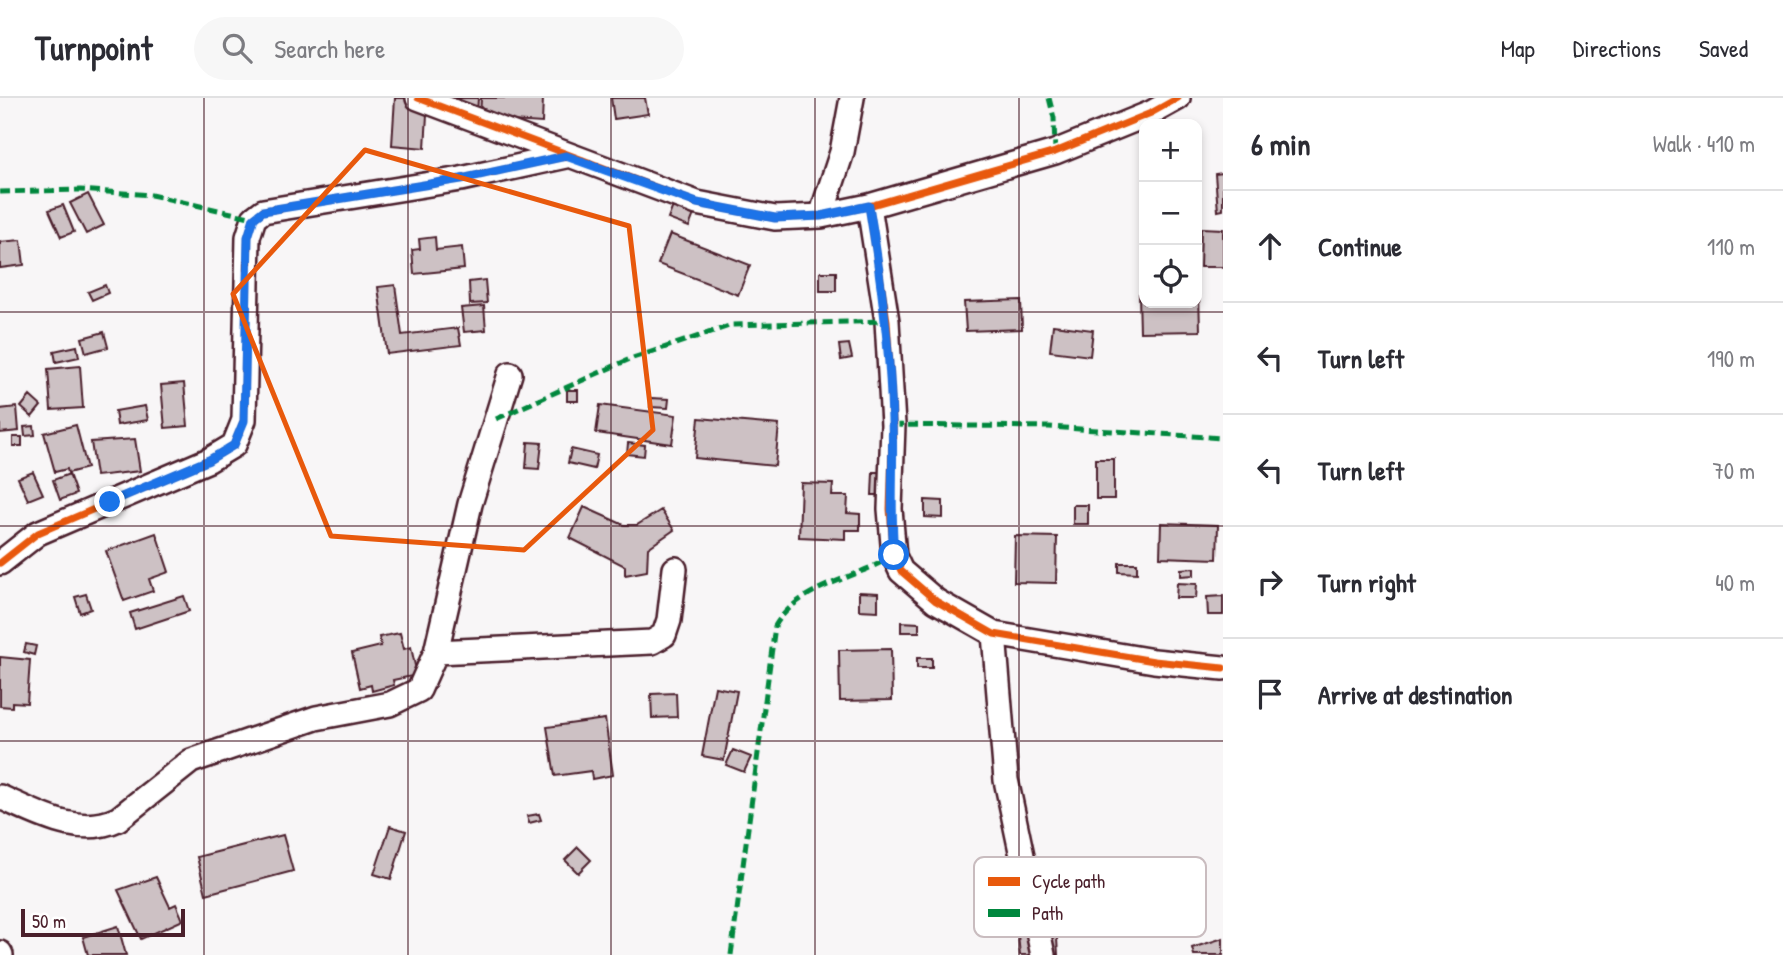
<!DOCTYPE html>
<meta charset="utf-8">
<style>
:root{--surface:#fff;--page:#f7f7f7;--text:#2b2b33;--muted:#7c7c81;--line:#e1e1e2}
body{margin:0;font-family:"Patrick Hand",sans-serif;background:var(--page);color:var(--text)}
.controls{position:absolute;right:21px;top:21px;display:grid;overflow:hidden;border-radius:14px;box-shadow:0 4px 10px #0003}
.controls button{width:63px;height:63px;display:grid;place-items:center;padding:0;border:0;border-bottom:2px solid var(--line);background:var(--surface);color:var(--text);font:35px sans-serif}
.scale{position:absolute;left:21px;bottom:18px;width:164px;box-sizing:border-box;padding-left:7px;border:4px solid #4a1f2b;border-top:0;font-size:19px;line-height:24px;white-space:nowrap;color:#4a1f2b;-webkit-text-stroke:5px #fff;paint-order:stroke}
.stop{position:absolute;width:21px;height:21px;margin:-16px;border:5px solid #1a73e8;border-radius:50%;background:#fff}
.stop.end{background:#1a73e8;border-color:#fff;box-shadow:0 2px 7px #0008}
.list{margin:0;padding:0;list-style:none}
h2{display:flex;justify-content:space-between;align-items:center;height:91px;margin:0;padding:0 28px;font-size:30px}
h2 small{font-size:23px;font-weight:400;color:var(--muted)}
.list li{display:grid;grid-template-columns:46px 1fr auto;gap:21px;align-items:center;box-sizing:border-box;height:112px;padding:0 28px;border-top:2px solid var(--line)}
.list b{display:block;font-size:26px;white-space:nowrap}
.list em{font-size:23px;font-style:normal;color:var(--muted)}
.icon{flex:none;width:38px;height:38px;fill:none;stroke:currentColor;stroke-width:2;stroke-linecap:round;stroke-linejoin:round}
.map{position:relative;flex:none;width:1223px;height:857px;overflow:hidden}
header{display:flex;align-items:center;gap:42px;box-sizing:border-box;height:98px;padding:0 35px;background:var(--surface);border-bottom:2px solid var(--line)}
header strong{font-size:33px}
nav{display:flex;gap:38px;margin-inline-start:auto;font-size:24px}
.search{width:490px;height:63px;background:var(--page);display:flex;align-items:center;gap:18px;box-sizing:border-box;padding:0 24px;border-radius:38px;color:var(--muted);font-size:26px}
main{display:flex}
aside{flex:1;background:var(--surface)}
.map>svg:first-child{display:block}
.building{fill:#cdc1c4;stroke:#4a1f2b;stroke-width:2}
.lines{fill:none;stroke-linecap:round;stroke-linejoin:round}
.minor-casing{stroke:#4a1f2b;stroke-width:28}
.minor{stroke:#fff;stroke-width:23}
.quiet{stroke:#00873e;stroke-width:5;stroke-dasharray:10 5;stroke-linecap:butt}
.cycleway-casing{stroke:#fff;stroke-width:11}
.cycleway{stroke:#e8590c;stroke-width:7}
.route{stroke:#1a73e8;stroke-width:9}
.marked{fill:none;stroke:#e8590c;stroke-width:5;stroke-linejoin:round}
.grid{fill:none;stroke:#4a1f2b;stroke-width:2;stroke-opacity:0.55}
.key{fill:#fff;stroke:#c9bcbf;stroke-width:2}
.key-label{font-size:19px;fill:#4a1f2b}
</style>
<header>
<strong>Turnpoint</strong>
<div class="search"><svg class="icon" aria-label="search" viewBox="0 0 24 24"><circle cx="10" cy="10" r="6"/><path d="M15 15l6 6"/></svg>Search here</div>
<nav><a>Map</a><a>Directions</a><a>Saved</a></nav>
</header>
<main>
<div class="map">
<svg width="1223" height="857" viewBox="0 0 1223 857">
<rect width="100%" height="100%" fill="#f8f6f7"/>
<filter id="ink" filterUnits="userSpaceOnUse"><feTurbulence type="fractalNoise" baseFrequency=".0143" numOctaves="2"/><feDisplacementMap in="SourceGraphic" scale="14" xChannelSelector="R" yChannelSelector="G"/><feConvolveMatrix kernelMatrix="1 2 1 2 8 2 1 2 1" color-interpolation-filters="sRGB"/></filter>
<g filter="url(#ink)">
<path class="building" d="M395,0H428L425,50L392,47Z
M445,0H478L477,15Z
M481,0H543L542,25L480,21Z
M611,0H645L648,16L614,21Z
M1223,75V112L1218,113L1215,76Z
M88,96L104,127L86,136L70,105Z
M675,103L696,111L689,129L668,121Z
M63,107L74,134L61,139L49,112Z
M1201,130L1223,131V169H1200Z
M670,136L750,167L738,197L658,166Z
M435,139L436,152L462,149L464,171L414,176L412,152L420,151L419,141Z
M21,142L24,167L0,170V144Z
M820,174H836V193H820Z
M485,182L487,205L470,206L469,184Z
M105,187L108,195L92,202L88,194Z
M395,187L402,237L458,230L461,247L387,256L378,189Z
M1197,195H1199L1200,233L1140,234L1139,196H1144V205H1197Z
M1021,202L1022,231L966,233L964,204Z
M484,208L486,232L464,234L461,210Z
M1053,227L1093,232L1090,258L1050,253Z
M104,234L108,249L86,255L82,240Z
M849,246L852,260L841,262L839,247Z
M77,248L79,259L56,264L54,253Z
M80,268L83,310L51,312L48,271Z
M184,285L188,328L165,330L161,287Z
M567,292H578V303H567Z
M30,298L41,308L32,319L21,309Z
M651,300L669,301L668,310L650,309Z
M600,307L676,317L672,346L596,335Z
M145,308L148,322L117,327L115,313Z
M17,309L19,333L0,335V311Z
M699,320L779,327L775,368L695,360Z
M76,327L87,370L68,375L67,371L55,374L44,335Z
M34,328L35,337L25,338L24,329Z
M13,339H22V348H13Z
M135,341L140,373L96,378L91,344Z
M528,344L542,345L539,371L526,370Z
M628,345L645,347L644,358L627,356Z
M571,351L597,357L594,371L568,365Z
M1096,361H1114V401H1096Z
M33,374L43,396L28,402L18,380Z
M873,374H888L887,397H872Z
M69,376L76,396L60,402L53,382Z
M801,385L833,386L832,398H848L847,415L860,416V432H845V441L799,439Z
M925,402L943,403V420L925,419Z
M1073,407H1088V426H1073Z
M584,409L624,427H637L661,412L674,432L648,450L647,473L625,477V468L570,440Z
M1161,425L1218,427L1217,461L1160,459Z
M156,435L169,474L149,481L153,493L124,503L106,453Z
M1015,438L1057,439L1056,485L1014,484Z
M1119,465H1137V475L1119,474Z
M1194,470V477L1181,478V471Z
M1177,485L1197,486L1196,500H1176Z
M859,494L878,495V513L859,512Z
M86,496L91,511L80,515L75,499Z
M184,498L189,513L135,531L130,515Z
M1223,498V517H1208L1207,499Z
M901,524L919,525V534H901Z
M400,535L404,551L411,549L417,577L393,582L394,587L372,593L371,587L360,590L352,555L381,548L379,539Z
M26,546L36,548L34,557L24,554Z
M891,551L892,602L840,603L839,552Z
M0,559L30,562L27,605L12,604V609L0,608Z
M917,560H932V570H917Z
M715,589L737,593L724,662L702,658Z
M676,595L677,619L652,620L651,596Z
M605,621L613,677L592,681L591,673L555,678L547,629Z
M733,652L751,659L744,674L726,667Z
M539,716L541,722L529,725L527,718Z
M390,728L406,733L391,781L374,776Z
M283,737L293,773L206,796L197,759Z
M578,749L591,762L578,775L565,762Z
M156,779L170,809L176,806L183,822L141,841L118,792Z
M1056,824L1058,857H1020L1017,827Z
M118,828L126,857H88L83,839Z
M1223,840V857H1194L1192,850Z"/>
<g class="lines">
<g class="minor-casing">
<path id="minor" d="M418,0L697,105L775,120L821,118L869,108L1055,54L1151,15L1178,0
M869,108L887,223L893,327L890,411L894,458L901,473L936,503L994,536L1154,563L1223,570
M821,118L842,54L852,0
M0,465L38,435L209,362L234,347L244,322L248,139L254,120L263,113L461,81L566,58
M994,536L1006,682L1043,857
M436,554L652,544L664,537L669,522L675,471
M0,699C37,715 78,740 118,721L191,663L316,620L390,606L419,592L436,554L470,406L510,276
M0,855L1,857"/>
</g>
<use href="#minor" class="minor"/>
<path class="quiet" d="M1049,0L1054,20L1055,54
M0,94L80,92L151,97L254,120
M496,321L630,261L732,227L887,223
M893,327L1049,329L1223,340
M731,857L775,528C800,486 856,482 894,457"/>
<g class="cycleway-casing">
<path id="cycleway" d="M418,0L697,105L775,120L821,118L869,108L1055,54L1151,15L1178,0
M869,108L887,223L893,327L890,411L894,458L901,473L936,503L994,536L1154,563L1223,570
M0,465L38,435L209,362L234,347L244,322L248,139L254,120L263,113L461,81L566,58"/>
</g>
<use href="#cycleway" class="cycleway"/>
</g>
</g>
<g class="lines" filter="url(#ink)">
<path class="route" d="M110,404L209,362L234,347L244,323L248,139L254,120L263,113L461,81L566,58L697,105L775,120L821,118L869,108C881,179 890,249 892,322C894,367 890,411 894,457"/>
</g>
<path class="marked" d="M365,52L629,128L653,332L524,452L331,438L233,196Z"/>
<path class="grid" d="M204,0V857M408,0V857M611,0V857M815,0V857M1019,0V857M0,214H1223M0,428H1223M0,643H1223"/>
<rect x="974" y="759" width="232" height="80" rx="10" class="key"/>
<rect x="988" y="779" width="32" height="9" fill="#e8590c"/>
<rect x="988" y="811" width="32" height="8" fill="#00873e"/>
<g class="key-label">
<text x="1032" y="790">Cycle path</text>
<text x="1032" y="822">Path</text>
</g>
</svg>
<div class="controls">
<button>+</button>
<button>−</button>
<button><svg class="icon" aria-label="locate" viewBox="0 0 24 24"><circle cx="12" cy="12" r="6"/><path d="M12 2v4M12 18v4M2 12h4M18 12h4"/></svg></button>
</div>
<div class="scale">50 m</div>
<div class="stop" style="left:894px;top:457px"></div>
<div class="stop end" style="left:110px;top:404px"></div>
</div>
<aside>
<h2>6 min<small>Walk · 410 m</small></h2>
<ul class="list">
<li><svg class="icon" aria-label="ahead" viewBox="0 0 24 24"><path d="M12 20V5M6 11l6-6 6 6"/></svg><div><b>Continue</b></div><em>110 m</em></li>
<li><svg class="icon" aria-label="left" viewBox="0 0 24 24"><path d="M17 20v-9H6M10 6l-5 5 5 5"/></svg><div><b>Turn left</b></div><em>190 m</em></li>
<li><svg class="icon" aria-label="left" viewBox="0 0 24 24"><path d="M17 20v-9H6M10 6l-5 5 5 5"/></svg><div><b>Turn left</b></div><em>70 m</em></li>
<li><svg class="icon" aria-label="right" viewBox="0 0 24 24"><path d="M7 20v-9h11M14 6l5 5-5 5"/></svg><div><b>Turn right</b></div><em>40 m</em></li>
<li><svg class="icon" aria-label="arrive" viewBox="0 0 24 24"><path d="M6 21V4h12l-3 4 3 4H6"/></svg><div><b>Arrive at destination</b></div></li>
</ul>
</aside>
</main>
